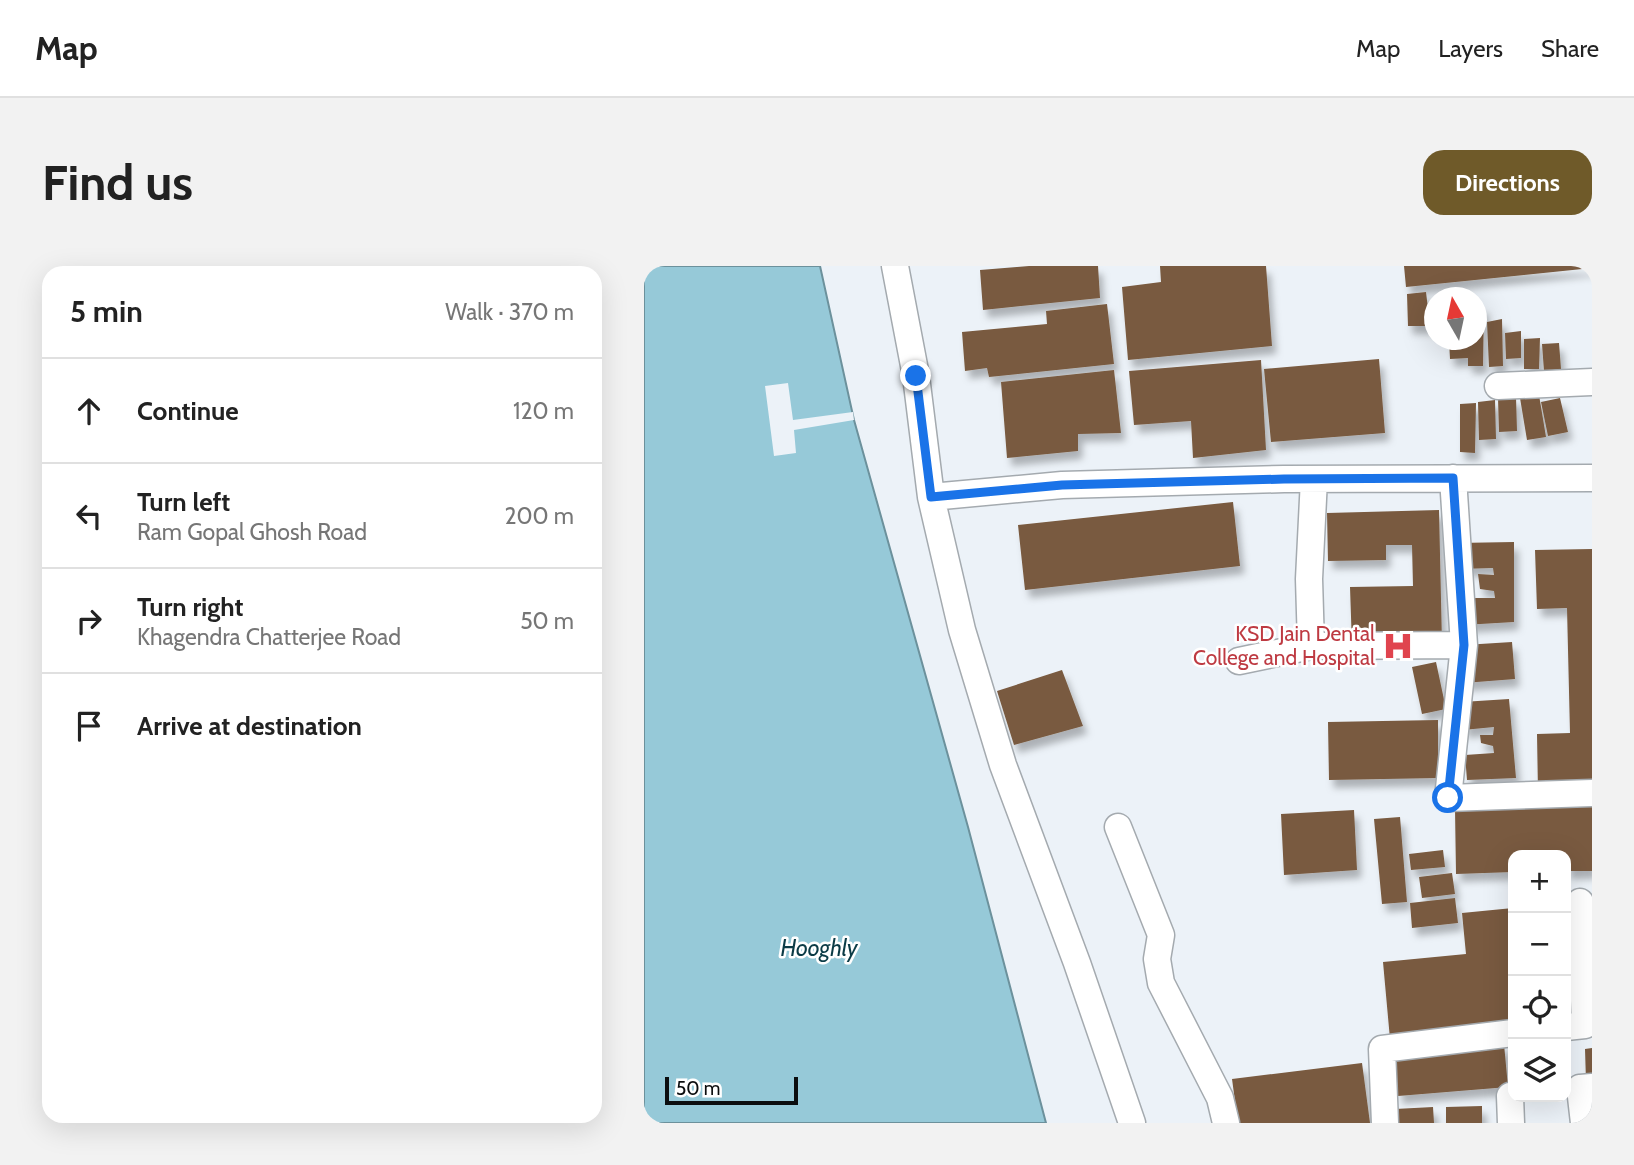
<!DOCTYPE html>
<meta charset="utf-8">
<style>
:root{--surface:#fff;--page:#f2f2f2;--text:#222;--muted:#767676;--line:#e0e0e0;--accent:#6f5a29}
body{margin:0;font-family:Cabin,sans-serif;background:var(--page);color:var(--text)}
.controls{position:absolute;right:21px;bottom:21px;display:grid;overflow:hidden;border-radius:14px;box-shadow:0 7px 28px #0002}
.controls button{width:63px;height:63px;display:grid;place-items:center;padding:0;border:0;border-bottom:2px solid var(--line);background:var(--surface);color:var(--text);font:35px sans-serif}
.compass{position:absolute;left:780px;top:21px;width:63px;height:63px;border-radius:50%;background:var(--surface);box-shadow:0 7px 28px #0002;rotate:351deg}
.scale{position:absolute;left:21px;bottom:18px;width:133px;box-sizing:border-box;padding-left:7px;border:4px solid #0b0d0f;border-top:0;font-size:19px;line-height:24px;white-space:nowrap;color:#0b0d0f;-webkit-text-stroke:5px #fff;paint-order:stroke}
.stop{position:absolute;width:21px;height:21px;margin:-16px;border:5px solid #1a73e8;border-radius:50%;background:#fff}
.stop.end{background:#1a73e8;border-color:#fff;box-shadow:0 2px 7px #0008}
.list{margin:0;padding:0;list-style:none}
h2{display:flex;justify-content:space-between;align-items:center;height:91px;margin:0;padding:0 28px;font-size:30px}
h2 small{font-size:23px;font-weight:400;color:var(--muted)}
.list li{display:grid;grid-template-columns:46px 1fr auto;gap:21px;align-items:center;box-sizing:border-box;height:105px;padding:0 28px;border-top:2px solid var(--line)}
.list b{display:block;font-size:26px;white-space:nowrap}
.list p{margin:0;font-size:23px;white-space:nowrap;color:var(--muted)}
.list em{font-size:23px;font-style:normal;color:var(--muted)}
.icon{flex:none;width:38px;height:38px;fill:none;stroke:currentColor;stroke-width:2;stroke-linecap:round;stroke-linejoin:round}
.map{position:relative;flex:none;width:948px;height:857px;overflow:hidden;border-radius:21px}
header{display:flex;align-items:center;gap:42px;box-sizing:border-box;height:98px;padding:0 35px;background:var(--surface);border-bottom:2px solid var(--line)}
header strong{font-size:33px}
nav{display:flex;gap:38px;margin-inline-start:auto;font-size:24px}
.intro{display:flex;align-items:center;justify-content:space-between;box-sizing:border-box;height:168px;padding:0 42px}
h1{margin:0;font-size:49px}
.button{padding:18px 32px;border-radius:21px;background:var(--accent);color:#fff;font-size:24px;font-weight:700}
main{display:flex;gap:42px;padding:0 42px}
aside{flex:1;background:var(--surface);border-radius:21px;box-shadow:0 7px 28px #0002}
.map>svg:first-child{display:block}
.water{fill:#96c9d8;stroke:#6c919c;stroke-width:2}
.pier{fill:#ecf2f8}
.building{fill:#795a3f;filter:url(#shadow)}
.lines{fill:none;stroke-linecap:round;stroke-linejoin:round}
.minor-casing{stroke:#a4aaaf;stroke-width:29}
.minor{stroke:#fff;stroke-width:26}
.route{stroke:#1a73e8;stroke-width:9}
.labels{text-anchor:middle;stroke-width:5;stroke-linejoin:round;paint-order:stroke}
.health-label{font-size:21px;fill:#be3a42;stroke:#fff;text-anchor:end}
.water-label{font-size:23px;font-style:italic;fill:#0b3b46;stroke:#fff}
</style>
<header>
<strong>Map</strong>
<nav><a>Map</a><a>Layers</a><a>Share</a></nav>
</header>
<div class="intro"><h1>Find us</h1><a class="button">Directions</a></div>
<main>
<aside>
<h2>5 min<small>Walk · 370 m</small></h2>
<ul class="list">
<li><svg class="icon" aria-label="ahead" viewBox="0 0 24 24"><path d="M12 20V5M6 11l6-6 6 6"/></svg><div><b>Continue</b></div><em>120 m</em></li>
<li><svg class="icon" aria-label="left" viewBox="0 0 24 24"><path d="M17 20v-9H6M10 6l-5 5 5 5"/></svg><div><b>Turn left</b><p>Ram Gopal Ghosh Road</p></div><em>200 m</em></li>
<li><svg class="icon" aria-label="right" viewBox="0 0 24 24"><path d="M7 20v-9h11M14 6l5 5-5 5"/></svg><div><b>Turn right</b><p>Khagendra Chatterjee Road</p></div><em>50 m</em></li>
<li><svg class="icon" aria-label="arrive" viewBox="0 0 24 24"><path d="M6 21V4h12l-3 4 3 4H6"/></svg><div><b>Arrive at destination</b></div></li>
</ul>
</aside>
<div class="map">
<svg width="948" height="857" viewBox="0 0 948 857">
<defs>
<filter id="shadow"><feDropShadow dx="4.5" dy="8" stdDeviation="3.5" flood-color="#0004"/></filter>
</defs>
<rect width="100%" height="100%" fill="#ecf2f8"/>
<path class="water" d="M0,0H176L210,154L324,561L402,857H0Z"/>
<path class="pier" d="M144,117L149,154L209,146L210,154L150,164L152,187L130,190L121,120Z"/>
<path class="building" d="M385,0H454L456,32L339,44L336,4Z
M516,0H622L628,80L484,94L478,21L517,16Z
M760,0H948V2L762,21Z
M782,26L786,60H764L763,28Z
M463,38L470,98L345,111L343,102L321,105L318,66L403,58L402,45Z
M832,40H840L839,100H824V92L806,93L805,74H823V82L824,74H832Z
M858,53L859,100L845,101L843,56Z
M877,65V92L862,93L861,67Z
M896,72L895,103H880V73Z
M915,77L917,103L900,105L898,78Z
M735,93L741,167L627,176L620,103Z
M617,94L622,184L549,192L547,155L490,159L485,105Z
M470,104L477,167L434,168V185L363,192L357,116Z
M895,129L902,171L883,174L876,132Z
M872,131L873,165L855,166L854,132Z
M916,132L924,166L904,170L897,136Z
M851,134L852,173L835,174L834,136Z
M832,137L831,187L816,186V138Z
M589,236L596,300L381,324L374,259Z
M795,244L798,378L708,380L706,321L769,320L768,279H742V294L684,295L683,247Z
M870,276V356L819,359L817,332H851L850,325L836,323L834,308L850,309L849,302L815,303L813,277Z
M948,283V524L894,526L893,468L926,467L923,342L893,343L891,284Z
M868,376L871,413L820,417V379Z
M792,396L802,443L778,448L768,401Z
M418,404L439,460L370,479L353,425Z
M865,433L872,512L823,514L821,489L850,487L849,480L837,477L836,469H849L850,461L819,464L818,436Z
M794,454V512L685,514L684,456Z
M948,540V605H922V589H869V606L812,608L811,543Z
M710,544L713,604L640,609L637,548Z
M756,551L763,636L738,638L730,553Z
M799,584L801,601L767,604L765,588Z
M808,607L811,628L778,632L775,611Z
M811,632L814,657L768,662L766,637Z
M869,642V761L746,773L739,696L822,688L818,647Z
M922,645H924L934,754L922,756Z
M860,778L864,821L754,830L751,787Z
M948,782V815H942L941,783Z
M718,797L726,857H594L588,813Z
M838,840V857H802V841Z
M789,841L790,857H751V843Z"/>
<g class="lines">
<g class="minor-casing">
<path id="minor" d="M251,0L272,110L287,231L318,364L359,499L433,697L488,857
M854,120L948,116
M809,212L820,379L804,532L948,527
M287,231L418,219L640,213L948,212
M667,380L665,313L670,213
M595,395L667,380L820,379
M474,561L517,669L513,693L517,717L576,832L582,857
M922,761L941,759L936,636
M866,830L867,857
M741,857L738,783L869,767
M940,857L936,822L948,821"/>
</g>
<use href="#minor" class="minor"/>
</g>
<g class="lines">
<path class="route" d="M272,110L287,231L418,219L640,213L809,212L820,379L804,532"/>
</g>
<defs>
<g id="hospital-bare" transform="scale(2.415)"><path d="M-5-5h3v3.5h4V-5h3V5h-3V1.5h-4V5h-3Z" fill="#e0444e" stroke="#fff" stroke-width="2.5" paint-order="stroke"/></g>
</defs>
<g fill-rule="evenodd">
<use href="#hospital-bare" x="754" y="380"/>
</g>
<g class="labels">
<g class="health-label">
<text x="731" y="375">KSD Jain Dental<tspan x="731" dy="24">College and Hospital</tspan></text>
</g>
<g class="water-label">
<text x="175" y="690">Hooghly</text>
</g>
</g>
</svg>
<div class="controls">
<button>+</button>
<button>−</button>
<button><svg class="icon" aria-label="locate" viewBox="0 0 24 24"><circle cx="12" cy="12" r="6"/><path d="M12 2v4M12 18v4M2 12h4M18 12h4"/></svg></button>
<button><svg class="icon" aria-label="layers" viewBox="0 0 24 24"><path d="M12 4l9 5-9 5-9-5zM3 14l9 5 9-5"/></svg></button>
</div>
<svg class="compass" viewBox="-18 -18 36 36"><path d="M0-13l5 13h-10z" fill="#e53935"/><path d="M0 13l5-13h-10z" fill="#767676"/></svg>
<div class="scale">50 m</div>
<div class="stop" style="left:804px;top:532px"></div>
<div class="stop end" style="left:272px;top:110px"></div>
</div>
</main>
